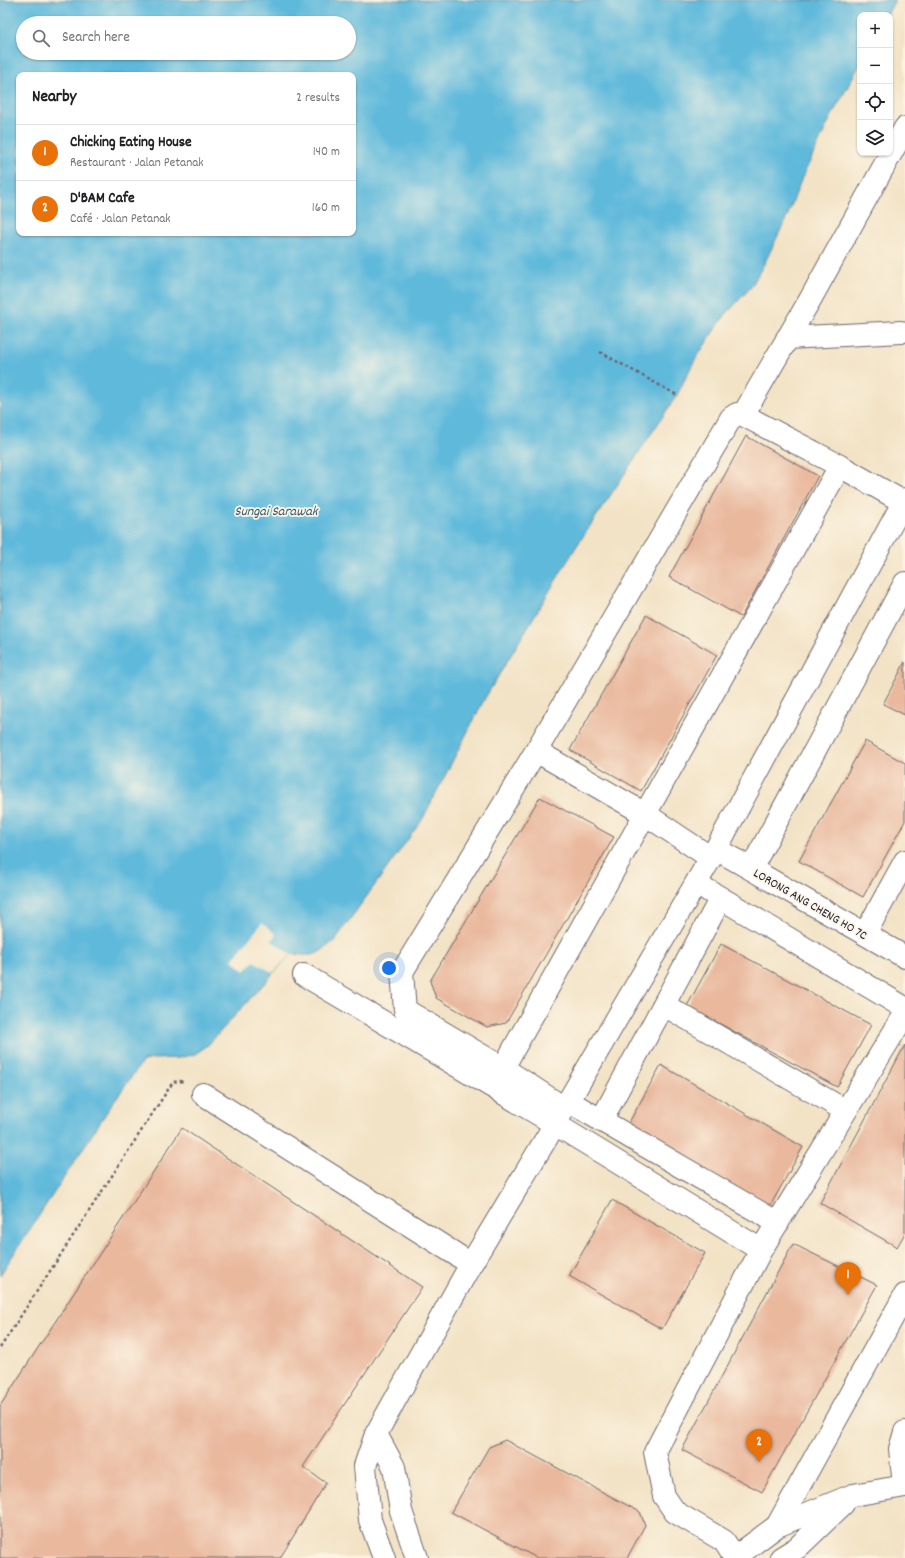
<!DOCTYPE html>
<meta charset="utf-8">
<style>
:root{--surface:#fff;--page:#f2f2f2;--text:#202124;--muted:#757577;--line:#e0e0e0;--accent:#b5179e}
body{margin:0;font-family:Dekko,sans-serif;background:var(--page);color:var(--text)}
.controls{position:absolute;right:12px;top:12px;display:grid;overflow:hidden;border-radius:8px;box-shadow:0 1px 3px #0004}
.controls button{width:36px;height:36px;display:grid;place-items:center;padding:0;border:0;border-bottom:1px solid var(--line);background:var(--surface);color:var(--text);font:20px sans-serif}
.you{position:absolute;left:389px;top:968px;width:14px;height:14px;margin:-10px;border:3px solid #fff;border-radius:50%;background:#1a73e8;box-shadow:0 0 0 6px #1a73e833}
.badge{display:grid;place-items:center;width:26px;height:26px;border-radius:50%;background:var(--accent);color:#fff;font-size:13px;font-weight:700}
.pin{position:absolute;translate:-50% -33px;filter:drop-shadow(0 1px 2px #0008)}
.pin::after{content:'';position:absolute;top:21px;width:14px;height:12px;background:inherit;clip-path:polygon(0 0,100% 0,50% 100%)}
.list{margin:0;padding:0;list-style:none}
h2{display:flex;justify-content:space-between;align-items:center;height:52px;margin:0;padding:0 16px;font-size:17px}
h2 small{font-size:13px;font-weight:400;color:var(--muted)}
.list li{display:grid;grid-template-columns:26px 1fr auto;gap:12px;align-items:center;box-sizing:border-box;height:56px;padding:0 16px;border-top:1px solid var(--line)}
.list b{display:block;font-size:15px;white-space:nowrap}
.list p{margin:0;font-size:13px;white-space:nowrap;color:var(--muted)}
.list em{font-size:13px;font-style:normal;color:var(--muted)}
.icon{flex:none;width:22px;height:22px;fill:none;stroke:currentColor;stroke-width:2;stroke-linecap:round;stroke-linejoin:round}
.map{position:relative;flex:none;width:905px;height:1558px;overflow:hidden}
.search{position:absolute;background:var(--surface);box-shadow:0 1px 3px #0004;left:16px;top:16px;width:340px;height:44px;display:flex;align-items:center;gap:10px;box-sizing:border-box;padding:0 14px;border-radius:22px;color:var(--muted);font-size:15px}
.panel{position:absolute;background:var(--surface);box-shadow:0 1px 3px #0004;left:16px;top:72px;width:340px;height:164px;border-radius:8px}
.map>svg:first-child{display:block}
.water{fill:#5eb9db;stroke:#406e8b;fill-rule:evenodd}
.pier{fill:#f3e3c6}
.building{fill:#e9b89d}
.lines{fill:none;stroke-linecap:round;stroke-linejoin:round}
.minor-casing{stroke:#6b666c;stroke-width:24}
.path{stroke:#6b666c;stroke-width:2.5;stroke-dasharray:3 3;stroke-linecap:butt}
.minor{stroke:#fff;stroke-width:22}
.labels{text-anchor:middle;stroke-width:3.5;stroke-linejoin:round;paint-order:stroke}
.street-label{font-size:13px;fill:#22223b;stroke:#fcf5e5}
.water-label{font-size:14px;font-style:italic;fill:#375773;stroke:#fcf5e5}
</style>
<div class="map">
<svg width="905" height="1558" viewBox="0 0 905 1558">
<rect width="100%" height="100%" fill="#fcf5e5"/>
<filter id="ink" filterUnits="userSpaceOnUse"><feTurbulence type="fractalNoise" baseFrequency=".025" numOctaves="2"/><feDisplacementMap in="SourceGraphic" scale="8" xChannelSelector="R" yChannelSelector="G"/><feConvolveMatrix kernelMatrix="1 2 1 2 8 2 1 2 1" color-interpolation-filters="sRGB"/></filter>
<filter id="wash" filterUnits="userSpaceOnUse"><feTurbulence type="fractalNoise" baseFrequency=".012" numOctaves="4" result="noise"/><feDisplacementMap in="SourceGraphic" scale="16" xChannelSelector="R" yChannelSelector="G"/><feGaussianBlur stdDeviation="0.9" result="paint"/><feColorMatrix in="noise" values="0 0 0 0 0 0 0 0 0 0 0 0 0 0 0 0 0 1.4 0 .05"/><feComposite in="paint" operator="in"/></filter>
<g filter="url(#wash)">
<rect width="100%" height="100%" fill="#f3e3c6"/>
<path class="water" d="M0,0H895L887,15H860V64L831,117L801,180L787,217L765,262L751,287L726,314L713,332L692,365L677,395L576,547L485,698L422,820L335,940C314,957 317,956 291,954L208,1045L195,1054L179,1058L153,1059L143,1061L114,1101L0,1275ZM23,23H349V53H23ZM19,75H353V233H19Z"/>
<path class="pier" d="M262,923L276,934L272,941L291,954L273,973L254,961L245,971L232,960Z"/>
<g id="blocks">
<path class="building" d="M746,436L818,476L741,617L669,577Z
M646,615L717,655L641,791L570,750Z
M905,662V715L883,704Z
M865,741L905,763V821L863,897L799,861Z
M540,797L614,837L506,1023L487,1027L436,998L430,981Z
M721,944L871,1025L837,1087L687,1006Z
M905,1045V1233L897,1247L820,1203Z
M661,1065L803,1147L769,1208L627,1126Z
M182,1128L422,1287L303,1467L326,1483L280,1558H0V1406Z
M612,1200L705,1253L662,1329L569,1276Z
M793,1244L877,1285L762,1492L682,1450Z
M505,1440L640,1512L645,1525L627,1558H537L451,1512L489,1447Z"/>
</g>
</g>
<g filter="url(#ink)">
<use href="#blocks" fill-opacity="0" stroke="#6b666c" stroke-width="1"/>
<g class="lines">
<g class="minor-casing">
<path id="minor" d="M787,338L901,332
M743,415L811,298L905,128
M536,751L645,814L711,858
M716,849L905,957
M751,869L905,583
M709,891L905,1008
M865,934L905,861
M304,975L555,1124L761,1250
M664,1005L846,1111
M503,1068L840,466
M203,1094L471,1264
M568,1101L778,1223
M564,1108L503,1068L405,1010L402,972L536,751L731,418L737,414L743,415L840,466L905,503
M601,1121L721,898
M376,1434L394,1467L401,1511L417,1558
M904,1485L900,1449L905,1432
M777,1526L905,1295
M384,1558L370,1520L365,1466L376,1434L471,1264L555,1124L716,849L905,499
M734,1558L777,1526L853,1495L905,1486
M735,1558L724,1541L675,1512L664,1496L655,1452L761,1250L905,1014
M781,1558L797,1548L843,1504"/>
</g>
<path class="path" d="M600,352L677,395
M0,1348L173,1082L180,1081L183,1082"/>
<use href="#minor" class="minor"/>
</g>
</g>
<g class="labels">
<g class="street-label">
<text transform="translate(811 903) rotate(30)" y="5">LORONG ANG CHENG HO 7C</text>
</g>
<g class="water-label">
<text x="276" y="515">Sungai Sarawak</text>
</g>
</g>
</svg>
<div class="controls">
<button>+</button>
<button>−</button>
<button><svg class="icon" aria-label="locate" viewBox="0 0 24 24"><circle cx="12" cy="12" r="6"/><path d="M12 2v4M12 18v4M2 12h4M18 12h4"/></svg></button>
<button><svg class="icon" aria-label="layers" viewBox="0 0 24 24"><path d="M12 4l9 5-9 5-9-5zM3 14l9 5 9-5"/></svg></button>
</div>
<div class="you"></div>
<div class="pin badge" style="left:848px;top:1295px;background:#e8710a">1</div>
<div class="pin badge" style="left:759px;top:1462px;background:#e8710a">2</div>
<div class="search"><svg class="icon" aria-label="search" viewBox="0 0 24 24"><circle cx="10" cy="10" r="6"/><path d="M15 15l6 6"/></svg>Search here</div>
<section class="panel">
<h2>Nearby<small>2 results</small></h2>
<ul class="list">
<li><span class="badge" style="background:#e8710a">1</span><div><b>Chicking Eating House</b><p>Restaurant · Jalan Petanak</p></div><em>140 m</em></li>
<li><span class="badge" style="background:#e8710a">2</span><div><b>D'BAM Cafe</b><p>Café · Jalan Petanak</p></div><em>160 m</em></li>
</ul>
</section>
</div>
